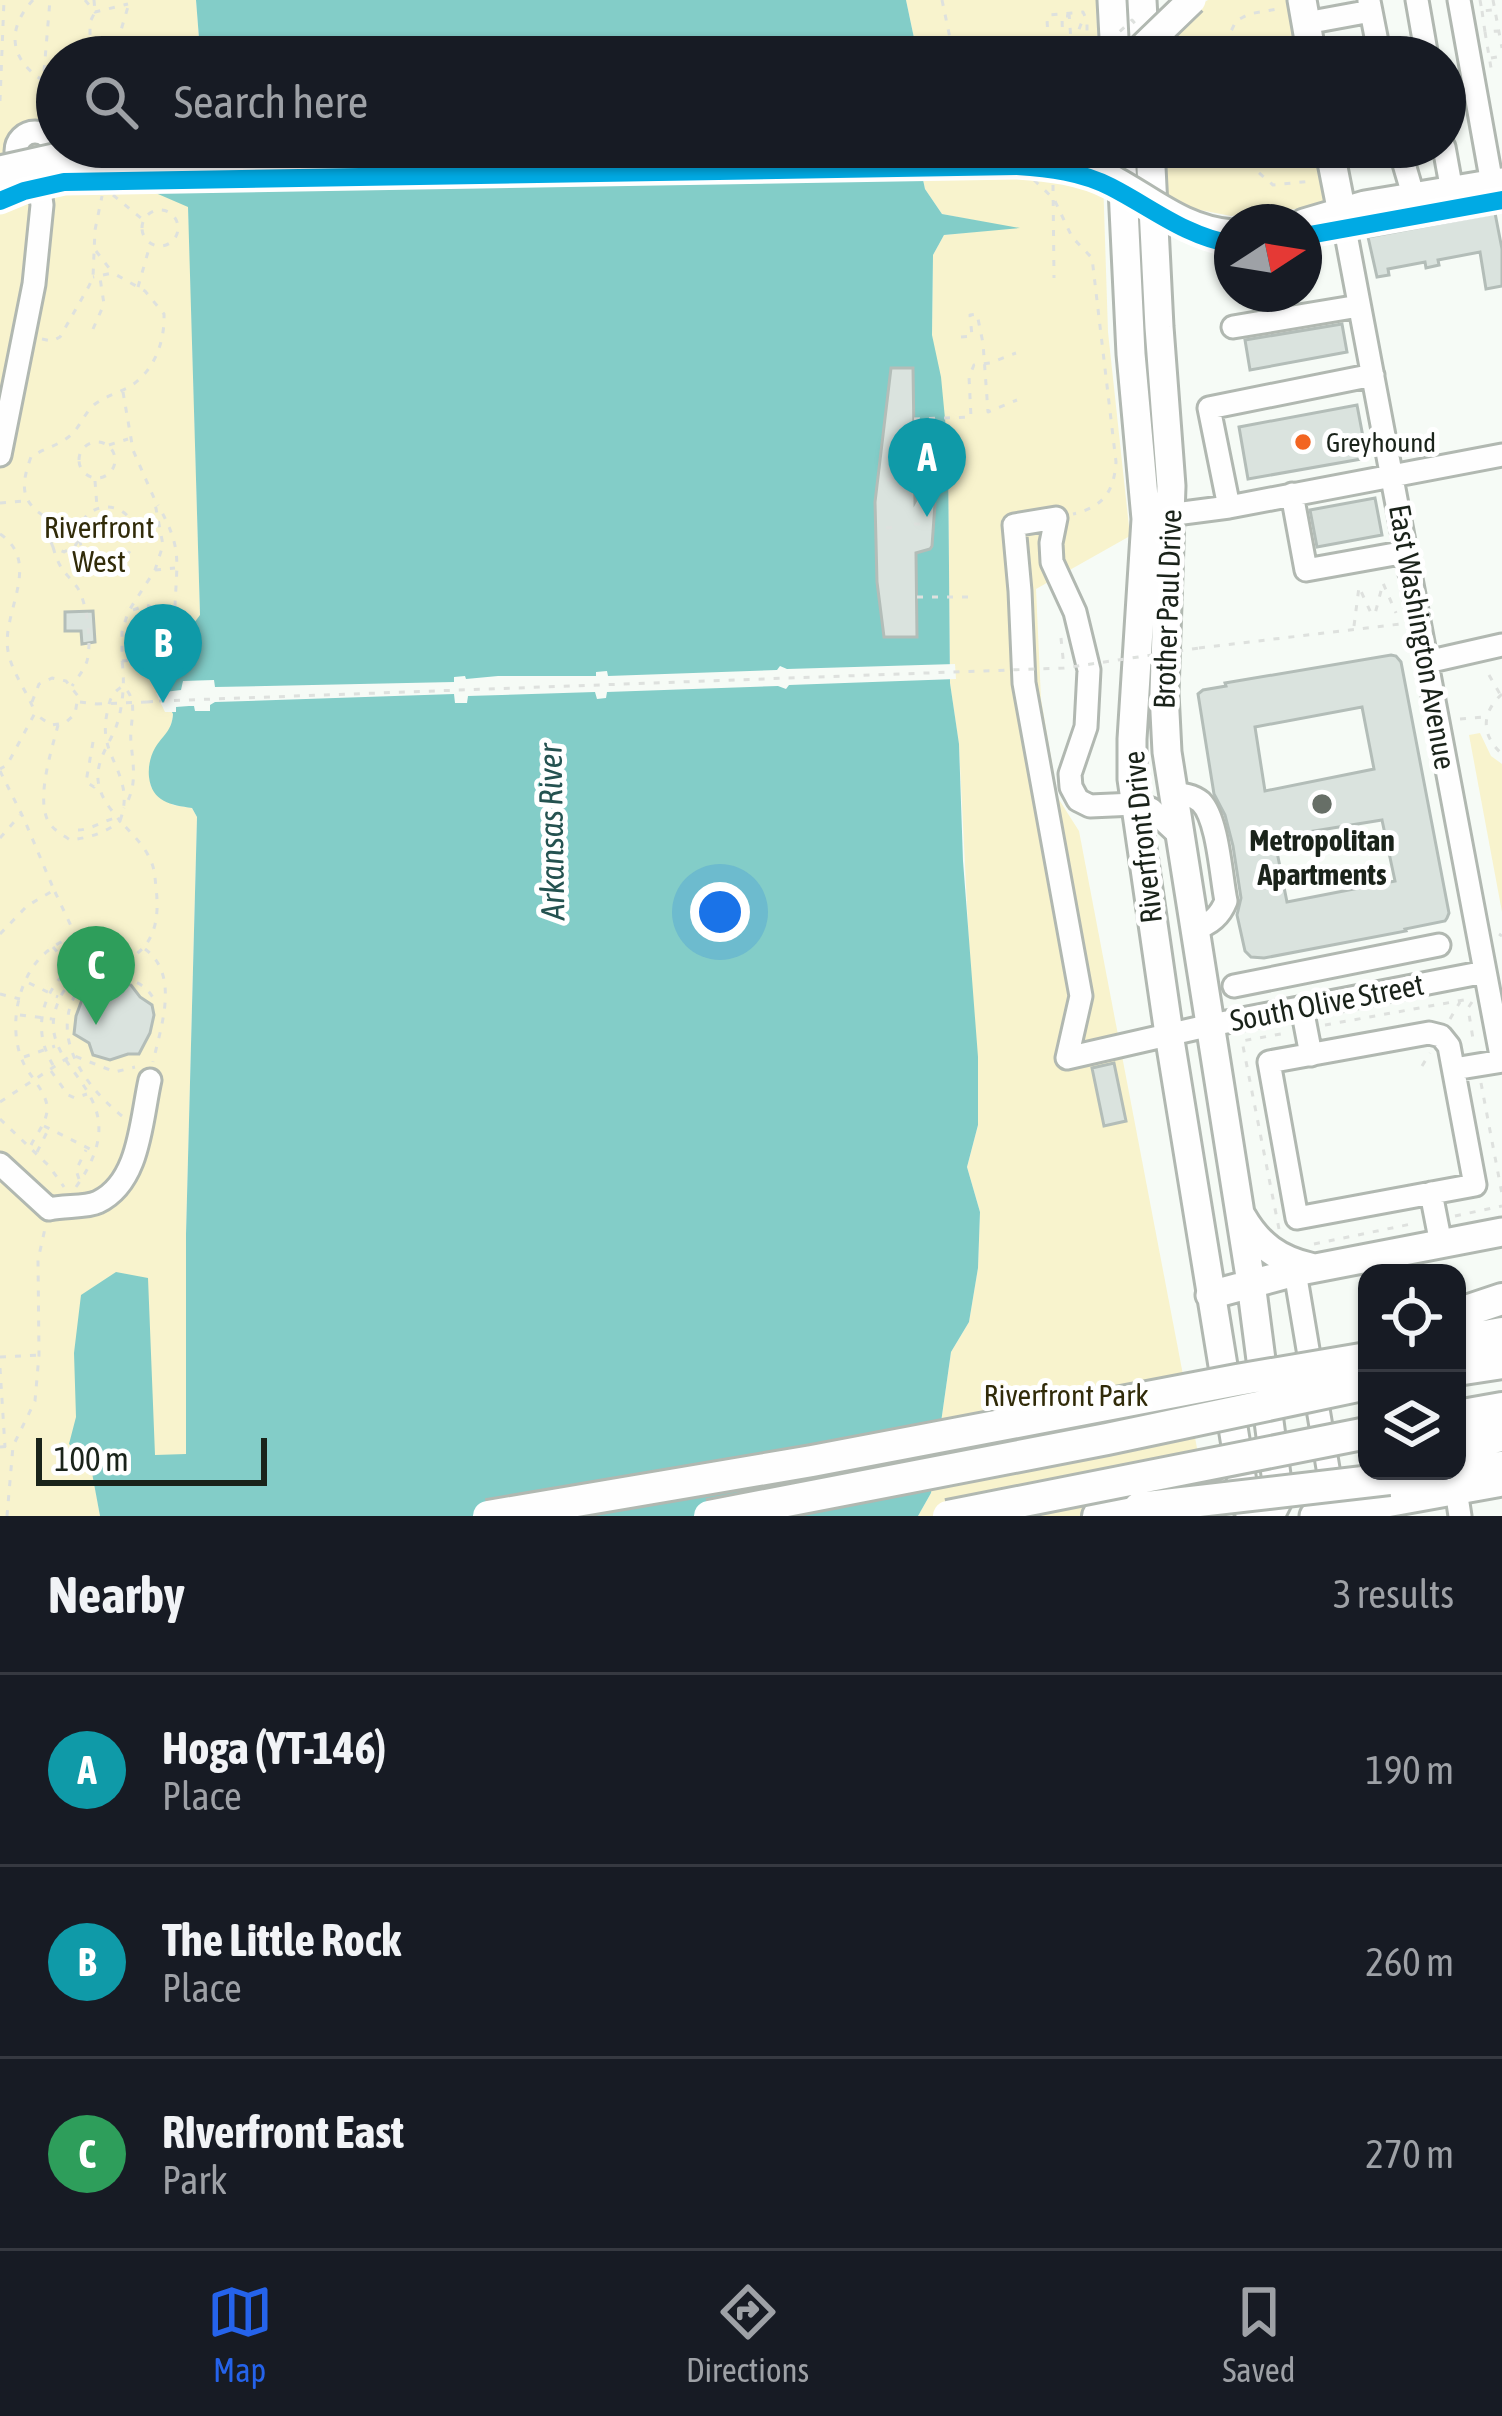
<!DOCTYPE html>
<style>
:root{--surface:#171b24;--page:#20242c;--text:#f1f3f6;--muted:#9ea1a6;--line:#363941;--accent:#2563eb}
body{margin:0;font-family:"Asap Condensed",sans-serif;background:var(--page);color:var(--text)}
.controls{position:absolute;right:36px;bottom:36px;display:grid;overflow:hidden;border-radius:24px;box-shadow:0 3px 9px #0004}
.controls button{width:108px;height:108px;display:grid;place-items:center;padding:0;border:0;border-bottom:3px solid var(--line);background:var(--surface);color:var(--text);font:60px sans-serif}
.compass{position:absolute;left:1214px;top:204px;width:108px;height:108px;border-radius:50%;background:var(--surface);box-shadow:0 3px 9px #0004;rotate:78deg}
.scale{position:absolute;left:36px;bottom:30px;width:231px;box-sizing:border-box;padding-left:12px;border:6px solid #1a231a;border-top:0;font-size:33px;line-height:42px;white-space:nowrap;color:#1a231a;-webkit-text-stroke:9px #fff;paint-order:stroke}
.you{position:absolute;left:720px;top:912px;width:42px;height:42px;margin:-30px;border:9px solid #fff;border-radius:50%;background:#1a73e8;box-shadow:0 0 0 18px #1a73e833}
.badge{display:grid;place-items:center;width:78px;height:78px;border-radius:50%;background:var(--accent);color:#fff;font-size:39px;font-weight:700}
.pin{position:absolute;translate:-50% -99px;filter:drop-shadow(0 3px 6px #0008)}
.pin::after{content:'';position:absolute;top:63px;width:42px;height:36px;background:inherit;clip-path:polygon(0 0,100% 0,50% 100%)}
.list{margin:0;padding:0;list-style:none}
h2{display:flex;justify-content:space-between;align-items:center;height:156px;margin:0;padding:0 48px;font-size:51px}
h2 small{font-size:39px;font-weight:400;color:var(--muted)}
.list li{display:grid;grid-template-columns:78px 1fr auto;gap:36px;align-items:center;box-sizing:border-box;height:192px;padding:0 48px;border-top:3px solid var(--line)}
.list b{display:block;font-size:45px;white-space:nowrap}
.list p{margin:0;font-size:39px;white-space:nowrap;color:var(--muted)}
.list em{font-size:39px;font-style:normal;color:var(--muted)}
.icon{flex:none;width:66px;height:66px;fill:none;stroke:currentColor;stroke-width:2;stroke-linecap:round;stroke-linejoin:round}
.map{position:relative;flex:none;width:1502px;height:1516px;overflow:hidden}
.search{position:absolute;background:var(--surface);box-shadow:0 3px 9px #0004;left:36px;right:36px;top:36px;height:132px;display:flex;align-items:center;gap:30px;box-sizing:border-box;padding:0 42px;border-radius:66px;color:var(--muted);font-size:45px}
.sheet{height:732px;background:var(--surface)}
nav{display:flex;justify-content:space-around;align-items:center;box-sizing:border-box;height:168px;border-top:3px solid var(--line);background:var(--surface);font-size:33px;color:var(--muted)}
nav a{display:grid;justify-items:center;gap:6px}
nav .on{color:var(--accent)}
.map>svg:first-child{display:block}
.green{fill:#f8f3cd}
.water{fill:#83cdc8}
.pier{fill:#f6fbf6}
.building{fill:#dae3de;stroke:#b3bdb8;stroke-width:3;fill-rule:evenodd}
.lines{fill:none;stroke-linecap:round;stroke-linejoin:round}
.minor-casing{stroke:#b1b8b1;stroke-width:27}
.major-casing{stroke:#b1b8b1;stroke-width:33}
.highway-casing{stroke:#b1b8b1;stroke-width:36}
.path{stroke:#dee1de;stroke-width:3;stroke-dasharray:6 9;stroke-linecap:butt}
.minor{stroke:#fefefe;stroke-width:21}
.major{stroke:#fefefe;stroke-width:27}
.highway{stroke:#fefefe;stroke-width:30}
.major-bridge-casing{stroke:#b1b8b1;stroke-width:33;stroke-linecap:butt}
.highway-bridge-casing{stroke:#b1b8b1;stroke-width:36;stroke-linecap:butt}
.path-bridge{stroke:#dee1de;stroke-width:3;stroke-dasharray:6 9;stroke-linecap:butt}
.major-bridge{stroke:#fefefe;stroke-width:27}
.highway-bridge{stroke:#fefefe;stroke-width:30}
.tram-1-casing{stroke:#fff;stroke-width:27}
.tram-1{stroke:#00aae4;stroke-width:18}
.bus-dot{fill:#f26522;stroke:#fff;stroke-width:4.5}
.poi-dot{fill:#676f67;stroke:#fff;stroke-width:4.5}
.labels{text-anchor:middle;stroke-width:10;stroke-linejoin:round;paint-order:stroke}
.bus-label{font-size:27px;fill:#1a231a;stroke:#fff;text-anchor:start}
.park-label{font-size:30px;fill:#312b09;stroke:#fff}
.street-label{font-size:30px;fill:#1a231a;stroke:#fff}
.poi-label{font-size:30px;font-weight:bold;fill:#1a231a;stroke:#fff}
.water-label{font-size:33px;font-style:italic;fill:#245250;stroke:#fff}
</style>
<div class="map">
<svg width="1502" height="1516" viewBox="0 0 1502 1516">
<rect width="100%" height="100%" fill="#f6fbf6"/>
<path class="green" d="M0,0H196L200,51L176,57H57V147L188,202L190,258L200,616L191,627L150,644L148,667L173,714C170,747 144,745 151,787L173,805L192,808L197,817L186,1234V1455L94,1481L100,1516H0Z
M906,0H1096L1098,57H918Z
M1208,0H1288L1298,57H1157V45L1192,10Z
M916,147H1102L1108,332L1130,536L1036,589L1041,699L1058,798L1079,831L1210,1516H918L931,1493L951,1352L969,1322L978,1268L980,1212L967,1167L978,1125L959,745L950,683L948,450L932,335L933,255L944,235L1014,228L942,214L925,189Z
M1163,147H1314L1324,206L1231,216L1190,208L1166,194Z
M1480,733L1491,756L1502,764V912L1469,735Z"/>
<path class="water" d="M196,0H906L918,57H176L200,51Z
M149,147H916L925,189L942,214L1020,228L944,235L933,255L932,335L941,377L948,450L950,683L959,744L963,861L978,1057V1125L967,1167L980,1212L978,1268L969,1322L951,1352L931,1493L918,1516H100L90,1462L69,1444L76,1417L74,1353L81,1295L116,1272L148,1278L155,1455L186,1454V1234L197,817L192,808C171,805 152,802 149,777C148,767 150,757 155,748C163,735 172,731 173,714L148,667L144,654L149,644L191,627L200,615L188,207L151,191Z"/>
<path class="pier" d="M955,664L956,679L789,685L786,689L778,686L607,692L606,698L597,699L595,692L468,696L467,703H455L454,694L215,702L210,705V711H195L194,706H189L176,707V712H165L156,693L181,690L183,681L214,680L215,687L454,682V677L465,676L466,679L498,676H596V672L607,671L608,676L777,670L780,666L787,669Z"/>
<path class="building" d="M1495,213L1502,249V286L1486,289L1480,252L1438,260L1439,265L1426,268L1425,262L1388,269L1389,275L1377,277L1368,237Z
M1342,324L1347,352L1250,370L1245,340Z
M891,368H913L915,502L929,477L935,504L932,546L930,549L916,553L917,637H884L877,582L875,502Z
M1357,405L1367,458L1248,479L1239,427Z
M1375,498L1382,535L1317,547L1310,510Z
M93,611L95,642L82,644L81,631H65V612Z
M1391,655L1396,656L1401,662L1449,913L1447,918L1445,921L1405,929L1406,931L1264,958L1251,957L1245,951L1237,915L1241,898L1233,846L1225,815L1214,794L1198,694L1203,690L1226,686L1225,683ZM1362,707L1374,769L1265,791L1255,727ZM1382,820L1395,881L1287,902L1275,842L1303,836L1302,833Z
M114,982L131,985L140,997L152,1005L154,1015L150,1033L139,1054H128L110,1060L93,1055L89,1043L74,1034L76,1016L87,986L106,987Z
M1114,1063L1126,1121L1104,1126L1092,1068Z"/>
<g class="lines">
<g class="minor-casing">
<path id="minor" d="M1417,0L1427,57
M1459,0L1492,184
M1369,1L1380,57
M1306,23L1371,11
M16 151a19 19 0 1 1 38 0a19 19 0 1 1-38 0Z
M1399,147L1414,198
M1444,147L1452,191
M1330,156L1380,147
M1342,213L1502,1061
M1233,327L1359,306
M0,455L34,284L42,205L37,170
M1292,494L1306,570L1406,552
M1229,507L1209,408L1373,375
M1160,516L1229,507L1502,455
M1427,662L1502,645
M1172,794C1183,794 1193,795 1201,802C1218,819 1221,877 1226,901C1220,916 1211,924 1196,928
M1181,837L1151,809L1135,804L1090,806L1078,800L1071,787L1070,774L1086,727L1089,670L1075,612L1052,562L1051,543L1056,518L1014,525L1020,591L1024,683L1081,996L1067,1058L1211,1025L1485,972
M1234,986L1439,945
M1302,1008L1311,1055
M1429,1033L1441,1036L1449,1046L1475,1185L1297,1218L1269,1062Z
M1454,1069L1502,1061
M0,1164L49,1209C64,1205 85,1208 98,1202C140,1182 141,1120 150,1080
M1431,1193L1441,1244
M1295,1272L1333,1498
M1456,1490L1460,1516"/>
</g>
<g class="major-casing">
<path id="major" d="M1112,0L1115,57
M1142,0L1145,57
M1302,0L1312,57
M1121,147L1131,354L1146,519L1132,739V779L1169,1034L1239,1464L1246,1506L1256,1516
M1150,147L1159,327L1171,486L1164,693L1167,752L1251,1283L1279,1498L1272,1512
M1329,147L1342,213
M1304,223L1365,205L1502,182
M1242,1217C1258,1245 1279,1260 1310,1267
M1210,1295L1295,1272L1502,1232
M1314,1516L1502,1482"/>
</g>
<g class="highway-casing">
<path id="highway" d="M1457,1314L1502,1299
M1457,1341L1502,1333
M1457,1370L1502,1363
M1457,1416L1502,1408
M1457,1445L1502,1436
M1389,1479L1502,1467
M1098,1516L1139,1508"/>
</g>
<path class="path" d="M33,0C0,36 15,69 57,88
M85,0L95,12L128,4
M94,0L95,12L90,22V42L100,53L109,57
M942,0L954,57
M1480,0L1482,11L1492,10
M1493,0L1502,48
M1482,11L1485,32L1498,31
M1069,13L1071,41L1074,42L1083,19
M1485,32L1492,74
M1176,44V57
M113,57L130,0
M1049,57L1047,19L1049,15L1083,12L1087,21V38L1071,57
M1063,57L1062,16H1068
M1222,57L1220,54L1236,21L1249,14L1283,8
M1491,58L1502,56
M0,101L4,0
M39,131L50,0
M1232,147L1245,156
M1244,147L1258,172L1273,185L1312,181
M1034,180L1054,199L1072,237L1092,258L1116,462C1114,492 1103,507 1073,514
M1053,185L1054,278
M113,195L142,219
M142 228a18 18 0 1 1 36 0a18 18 0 1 1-36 0Z
M96,251L112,272
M138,287L150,245
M93,329L104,304L100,278
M961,337L972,336L970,315L977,314L983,343L988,412L1017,400
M42,339L52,341L60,337L89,286L93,277L95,230L102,196
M123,392L133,450L154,498L163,545L155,570L128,612L122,632V661L141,659
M914,419L971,417L969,377L974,365L990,363L1016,353
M79 460a18 18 0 1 1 36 0a18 18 0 1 1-36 0Z
M109,445L128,439
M887,480L898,479
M95,481L97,507
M0,503L25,501
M79 535a28 28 0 1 1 56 0a28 28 0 1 1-56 0Z
M56,523C23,506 18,492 31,457C44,448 61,445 72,434C81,425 85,412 95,404C106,396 118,393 129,387C154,372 165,342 164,314L145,291L113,273L93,277
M914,524H920
M886,528L899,527
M0,534C43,563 1,613 8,651C12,674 28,692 35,713L7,765L0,769
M78,541L75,546L64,552L53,547L48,535L52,527L61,522L74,526L78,534
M53,547C60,571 63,569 77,587C87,601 92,644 87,661C84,670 78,677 72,686
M155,570L175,568
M917,597H977
M133,610L147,605L161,612L175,606C177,558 182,548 158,505
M1354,626L1359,587L1371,613L1375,614L1383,583L1396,613
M1061,638L1064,668
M1199,648L1400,624
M1489,675L1500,694
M1502,694C1481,713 1481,735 1502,754
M32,702L39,684L52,678L66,681L78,696L75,714L65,723L51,725L35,714
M80,702L96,704
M147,702L159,701
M1460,719L1483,717
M58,725C52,749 36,797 48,821C52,829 63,835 70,840C88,838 106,833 120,821C113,812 103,801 100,789C92,766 108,747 116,727C123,707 125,682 122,661
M93,742L86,782L94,787L97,785
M0,771L24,819L54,890L27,906L0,934
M78,830C90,830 103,821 115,818
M0,838L20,815
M55,892L89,964
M1499,934L1502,936
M53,947L77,975L90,966L96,970C144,961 162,937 156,888C155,878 155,869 150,859C144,845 131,833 120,821C123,812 125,803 124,793C119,759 98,748 108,709C110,698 113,692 123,686C140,701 129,722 131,742C133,766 138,785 124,808
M145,949C180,975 161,1026 153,1062
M29,983L58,997
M0,994L20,999
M1472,1002L1468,1008L1474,1045
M20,1015L52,1019
M1450,1019L1460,1002
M1325,1025L1469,999
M24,1057L55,1046
M53,1065C28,1024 46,981 85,957
M1422,1066L1430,1053
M51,1071L68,1095L75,1098L87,1094
M1481,1083L1502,1194
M0,1102L72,1055L115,1072L135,1067
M122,1116C75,1078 40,1018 96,970L102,984C124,975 143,979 155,1001
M0,1119L49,1166L64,1187
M44,1126L94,1151
M31,1145C36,1135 46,1123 47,1111C49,1094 29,1076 23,1062C7,1027 18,973 49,950C56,944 65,940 73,936
M37,1152L47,1132
M79,1179L76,1170L86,1150
M76,1187C148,1086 24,1072 60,998C63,990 71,983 77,976
M1455,1216L1502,1206
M1279,1229L1242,1041L1286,1033
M1314,1244L1416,1223
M0,1357L39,1355
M0,1368L5,1447
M0,1447L11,1446
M7,1516L13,1446L35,1401L39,1355L38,1260L46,1224"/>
<use href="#minor" class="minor"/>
<use href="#major" class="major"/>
<use href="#highway" class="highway"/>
<g class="major-bridge-casing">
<path id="major-bridge" d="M1133,57L1192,0
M0,170L63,156L427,150
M0,192C26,180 55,178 83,175L1024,157C1052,159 1080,163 1106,176C1149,198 1181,230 1232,234"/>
</g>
<g class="highway-bridge-casing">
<path id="highway-bridge" d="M1139,1508L1389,1479
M488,1516L812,1461L1237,1380L1367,1358
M709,1516L1107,1439L1367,1384
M948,1516L1367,1433"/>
</g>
<path class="path-bridge" d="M1084,57L1097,53L1132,20L1137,26
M159,701L1064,668L1199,648
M96,704L147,702"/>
<use href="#major-bridge" class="major-bridge"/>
<use href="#highway-bridge" class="highway-bridge"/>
<g class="tram-1-casing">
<path id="tram-1" d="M0,201L24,191L64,182L1017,166C1049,168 1082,172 1111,187C1152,208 1185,236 1232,244
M1304,236L1502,200"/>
</g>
<use href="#tram-1" class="tram-1"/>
</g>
<circle class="bus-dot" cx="1303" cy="442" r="10"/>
<circle class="poi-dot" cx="1322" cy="804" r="12"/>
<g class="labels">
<g class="bus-label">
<text x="1326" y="452">Greyhound</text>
</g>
<g class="park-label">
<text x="99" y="538">Riverfront<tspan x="99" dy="34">West</tspan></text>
<text x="1066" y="1406">Riverfront Park</text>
</g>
<g class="street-label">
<text transform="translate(1168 609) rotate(-88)" y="10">Brother Paul Drive</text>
<text transform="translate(1422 637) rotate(80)" y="10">East Washington Avenue</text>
<text transform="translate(1143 837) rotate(-96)" y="10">Riverfront Drive</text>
<text transform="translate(1327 1003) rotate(-11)" y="10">South Olive Street</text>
</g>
<g class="poi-label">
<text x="1322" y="851">Metropolitan<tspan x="1322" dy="34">Apartments</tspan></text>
</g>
<g class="water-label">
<text transform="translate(551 832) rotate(-91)" y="12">Arkansas River</text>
</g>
</g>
</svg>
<div class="controls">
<button><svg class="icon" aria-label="locate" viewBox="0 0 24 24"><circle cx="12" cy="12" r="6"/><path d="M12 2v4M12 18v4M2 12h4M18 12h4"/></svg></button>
<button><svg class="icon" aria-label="layers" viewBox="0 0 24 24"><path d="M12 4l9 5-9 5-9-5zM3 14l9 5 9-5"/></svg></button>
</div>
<svg class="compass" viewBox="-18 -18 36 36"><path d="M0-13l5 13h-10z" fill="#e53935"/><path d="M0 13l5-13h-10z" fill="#9ea1a6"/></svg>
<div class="scale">100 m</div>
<div class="you"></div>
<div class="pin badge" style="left:927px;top:517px;background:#0f9aa8">A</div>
<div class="pin badge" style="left:163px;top:703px;background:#0f9aa8">B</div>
<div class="pin badge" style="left:96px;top:1025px;background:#2e9e5b">C</div>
<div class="search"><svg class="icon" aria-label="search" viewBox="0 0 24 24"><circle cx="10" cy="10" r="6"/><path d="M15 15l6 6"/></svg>Search here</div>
</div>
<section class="sheet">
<h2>Nearby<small>3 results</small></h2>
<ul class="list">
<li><span class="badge" style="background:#0f9aa8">A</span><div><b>Hoga (YT-146)</b><p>Place</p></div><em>190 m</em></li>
<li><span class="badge" style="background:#0f9aa8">B</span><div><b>The Little Rock</b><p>Place</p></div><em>260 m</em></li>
<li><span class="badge" style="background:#2e9e5b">C</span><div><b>RIverfront East</b><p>Park</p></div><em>270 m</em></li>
</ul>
</section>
<nav>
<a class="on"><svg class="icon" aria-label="map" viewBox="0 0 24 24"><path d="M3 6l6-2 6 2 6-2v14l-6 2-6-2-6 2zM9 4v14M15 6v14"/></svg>Map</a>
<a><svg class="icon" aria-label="directions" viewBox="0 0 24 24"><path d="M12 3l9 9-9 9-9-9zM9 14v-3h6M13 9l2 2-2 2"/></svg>Directions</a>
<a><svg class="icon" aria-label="saved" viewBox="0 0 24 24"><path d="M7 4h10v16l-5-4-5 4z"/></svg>Saved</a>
</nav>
